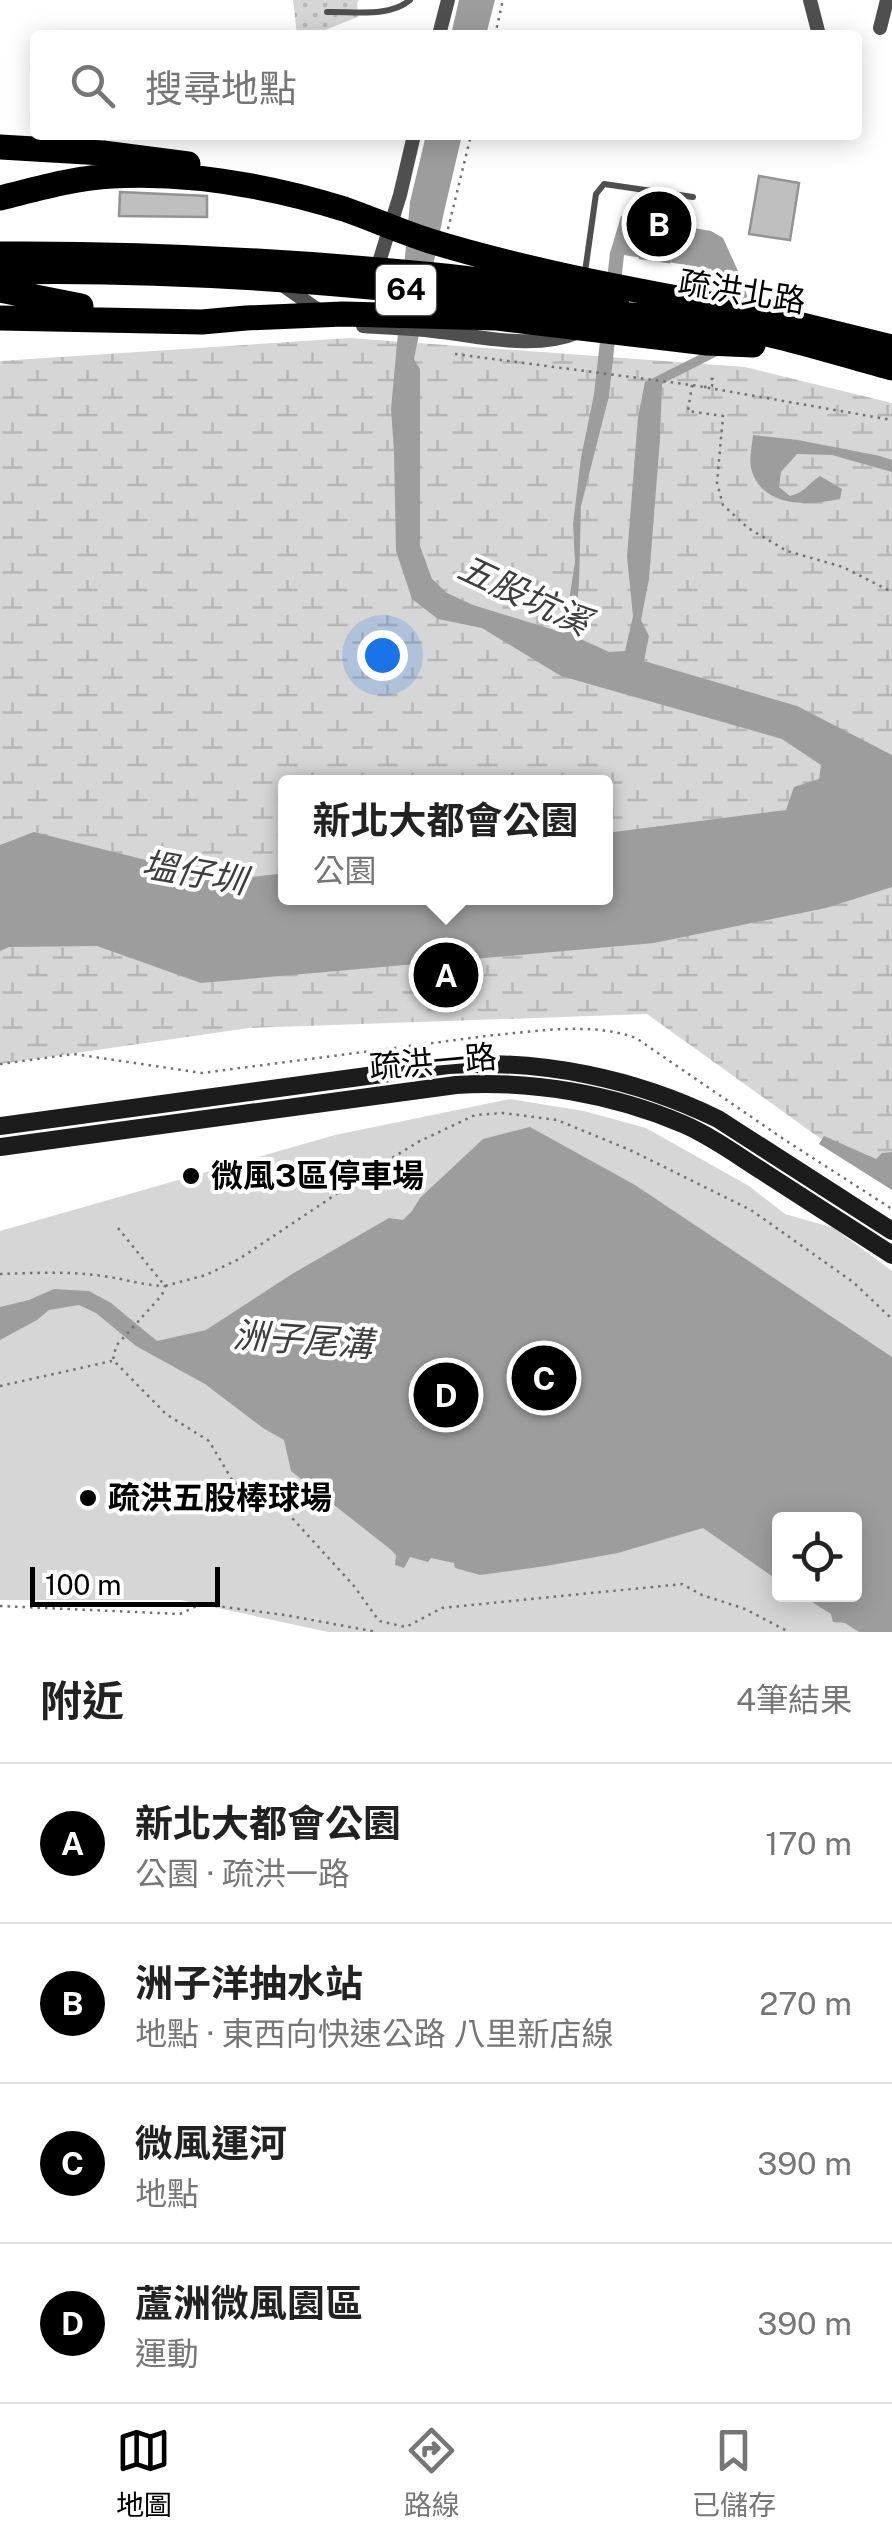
<!DOCTYPE html>
<html lang="zh-TW">
<meta charset="utf-8">
<style>
:root{--surface:#fff;--page:#f6f6f6;--text:#222;--muted:#767676;--line:#e0e0e0;--accent:#000}
body{margin:0;font-family:"Public Sans","Noto Sans TC",sans-serif;background:var(--page);color:var(--text)}
.controls{position:absolute;right:30px;bottom:30px;display:grid;overflow:hidden;border-radius:10px;box-shadow:0 5px 25px #0003}
.controls button{width:90px;height:90px;display:grid;place-items:center;padding:0;border:0;border-bottom:2px solid var(--line);background:var(--surface);color:var(--text);font:50px sans-serif}
.scale{position:absolute;left:30px;bottom:25px;width:190px;box-sizing:border-box;padding-left:10px;border:5px solid #000;border-top:0;font-size:28px;line-height:35px;white-space:nowrap;color:#000;-webkit-text-stroke:8px #fff;paint-order:stroke}
.you{position:absolute;left:382px;top:655px;width:35px;height:35px;margin:-25px;border:8px solid #fff;border-radius:50%;background:#1a73e8;box-shadow:0 0 0 15px #1a73e833}
.badge{display:grid;place-items:center;width:65px;height:65px;border-radius:50%;background:var(--accent);color:#fff;font-size:32px;font-weight:700}
.pin{position:absolute;translate:-50% -50%;border:5px solid #fff;box-shadow:0 2px 10px #0006}
.popup{position:absolute;left:278px;top:775px;width:335px;height:130px;box-sizing:border-box;display:grid;place-content:center;border-radius:10px;background:var(--surface);filter:drop-shadow(0 2px 8px #0005);font-size:32px;white-space:nowrap;color:var(--muted)}
.popup b{font-size:38px;color:var(--text)}
.popup::after{content:'';position:absolute;left:50%;top:100%;margin-left:-20px;border:20px solid transparent;border-top-color:var(--surface)}
.list{margin:0;padding:0;list-style:none}
h2{display:flex;justify-content:space-between;align-items:center;height:130px;margin:0;padding:0 40px;font-size:42px}
h2 small{font-size:32px;font-weight:400;color:var(--muted)}
.list li{display:grid;grid-template-columns:65px 1fr auto;gap:30px;align-items:center;box-sizing:border-box;height:160px;padding:0 40px;border-top:2px solid var(--line)}
.list b{display:block;font-size:38px;white-space:nowrap}
.list p{margin:0;font-size:32px;white-space:nowrap;color:var(--muted)}
.list em{font-size:32px;font-style:normal;color:var(--muted)}
.icon{flex:none;width:55px;height:55px;fill:none;stroke:currentColor;stroke-width:2;stroke-linecap:round;stroke-linejoin:round}
.map{position:relative;flex:none;width:892px;height:1632px;overflow:hidden}
.search{position:absolute;background:var(--surface);box-shadow:0 5px 25px #0003;left:30px;right:30px;top:30px;height:110px;display:flex;align-items:center;gap:25px;box-sizing:border-box;padding:0 35px;border-radius:10px;color:var(--muted);font-size:38px}
.sheet{height:770px;background:var(--surface)}
nav{display:flex;justify-content:space-around;align-items:center;box-sizing:border-box;height:140px;border-top:2px solid var(--line);background:var(--surface);font-size:28px;color:var(--muted)}
nav a{display:grid;justify-items:center;gap:5px}
nav .on{color:var(--accent)}
.map>svg:first-child{display:block}
.grass{fill:url(#grass-dots)}
.wetland{fill:url(#wetland-marsh);fill-rule:evenodd}
.garden{fill:#d6d6d6;fill-rule:evenodd}
.water{fill:#9d9d9d;fill-rule:evenodd}
.building{fill:#bfbfbf;stroke:#939393;stroke-width:2.5}
.lines{fill:none;stroke-linecap:round;stroke-linejoin:round}
.path{stroke:#717171;stroke-width:2.5;stroke-dasharray:2.5 5;stroke-linecap:butt}
.lane{stroke:#4f4f4f;stroke-width:6}
.street{stroke:#4f4f4f;stroke-width:14}
.secondary{stroke:#1c1c1c;stroke-width:18}
.highway{stroke:#000;stroke-width:25}
.poi-dot{fill:#000;stroke:#fff;stroke-width:4}
.labels{text-anchor:middle;stroke-width:8;stroke-linejoin:round;paint-order:stroke}
.shield{fill:#fff;stroke:#4c4c4c;stroke-width:2.5}
.shield-label{font-size:30px;font-weight:bold;fill:#000}
.street-label{font-size:32px;fill:#000;stroke:#fff}
.poi-label{font-size:32px;font-weight:bold;fill:#000;stroke:#fff;text-anchor:start}
.water-label{font-size:35px;font-style:italic;fill:#3e3e3e;stroke:#fff}
</style>
<div class="map">
<svg width="892" height="1632" viewBox="0 0 892 1632">
<defs>
<pattern id="grass-dots" width="8" height="8" patternUnits="userSpaceOnUse" patternTransform="scale(2.5)"><rect width="8" height="8" fill="#d6d6d6"/><path d="M2 2h.1M6 6h.1" fill="none" stroke="#b6b6b6" stroke-width="1.8" stroke-linecap="round"/></pattern>
<pattern id="wetland-marsh" width="20" height="14" patternUnits="userSpaceOnUse" patternTransform="scale(2.5)"><rect width="20" height="14" fill="#d6d6d6"/><path d="M1 5h8M5 5V1M11 12h8M15 12V8" fill="none" stroke="#b6b6b6"/></pattern>
</defs>
<rect width="100%" height="100%" fill="#fff"/>
<path class="grass" d="M293,0H359L357,3L358,17L312,35H297Z"/>
<path class="wetland" d="M350,338L745,367L892,403V1190L647,1014L249,1028L0,1064V361ZM286,782H606V898H286Z"/>
<path class="garden" d="M510,1099L584,1111L646,1128L749,1186L785,1214L834,1228L892,1271V1632H328L181,1600H0V1231L335,1135ZM780,1520H854V1594H780Z"/>
<path class="water" d="M459,0H495L486,35H451Z
M426,135H462L444,212L414,359L420,369V546L432,579L447,593L473,605L564,633L575,562L573,524L581,458L594,394L610,253L621,216L711,231L723,238L743,282L748,299L749,309L737,346L662,384L660,439L649,579L641,620L649,636L644,661L797,706L892,755V887L826,908L654,943L201,983L97,946L9,947L0,951V845L34,832L226,880L286,873V898H606V833L786,810L794,787L819,779L821,765L782,739L561,676L482,628L438,619L412,599L396,551L394,451L391,409L410,202ZM624,255L711,269L719,277L733,314L727,341L645,382L638,417L627,557L633,616L625,651L609,652L574,636L579,584L581,506L609,396Z
M753,435L798,440L880,456L892,460V472L832,455L797,454L781,472L779,487L790,496C804,493 808,484 820,476L842,489L840,499C808,506 761,508 751,468C749,458 752,446 753,435Z
M530,1127L635,1185L892,1357V1632H859L845,1623L833,1622L831,1614L801,1595L854,1594V1520H780L779,1581L703,1528L618,1553L546,1566L480,1575L455,1568L454,1563L431,1558L428,1562L410,1557L404,1568L395,1565L396,1555L390,1549L291,1471L284,1440L263,1428L205,1384L136,1346L96,1313L79,1305L49,1310L37,1320L0,1340V1307L29,1300L54,1289L89,1291L111,1303L157,1341L206,1330L292,1274L389,1218L403,1220L412,1211L420,1198L483,1139Z
M824,1136L876,1159L882,1153L892,1152V1190L819,1144Z"/>
<path class="building" d="M759,176L799,183L790,240L749,234Z
M120,192L207,196V217L119,216Z
M648,197L678,202L669,262L640,258Z"/>
<g class="lines">
<path class="path" d="M495,35L503,0
M448,229L471,135
M455,354L692,385L892,420
M692,385L688,411L723,416L717,483L723,505L748,528L787,551L843,567L892,592
M704,387L712,386L713,379L706,378
M0,1064L74,1054L202,1073L494,1035C540,1031 592,1022 636,1038L785,1140L892,1209
M118,1228L165,1286L206,1275L239,1259L371,1171L418,1142L475,1115L503,1113L557,1120L630,1150L751,1210L853,1282L892,1319
M0,1274C34,1273 69,1271 103,1276C126,1279 140,1285 165,1286L162,1295L116,1346L113,1360L166,1414L209,1441L234,1483L277,1505L293,1519L354,1586L379,1621L406,1627L442,1608L682,1584L702,1595L745,1609L789,1632
M0,1386L112,1361
M0,1606L180,1614L201,1604L285,1615L377,1632"/>
<path class="lane" d="M327,12C353,11 389,18 410,0
M585,272L596,194L604,184L693,197"/>
<path class="street" d="M810,0L819,35
M880,28L887,0
M439,35L448,0
M375,275L400,195L414,135
M281,284L321,312
M363,326C386,328 410,328 433,331C481,336 533,351 579,332"/>
<path class="secondary" d="M0,1126L448,1065C541,1059 634,1078 718,1119L892,1231
M0,1147L456,1085C531,1080 613,1094 683,1124C711,1136 737,1155 762,1171C805,1199 849,1227 892,1255"/>
<path class="highway" d="M0,147L103,153L188,164
M0,198C37,189 74,178 112,176C191,172 270,186 344,209C373,219 401,232 430,241C525,270 623,288 720,306
M0,254C146,253 290,261 435,275C496,281 556,291 617,298
M0,272C181,268 363,283 543,306C598,313 654,316 708,323C769,331 833,352 892,368
M0,290L81,306
M702,307L749,312L892,347
M0,318L202,322L246,318L343,314L497,318L707,343L753,345"/>
</g>
<g class="poi-dot">
<circle cx="191" cy="1176" r="10"/>
<circle cx="88" cy="1498" r="10"/>
</g>
<g class="labels">
<rect class="shield" x="376" y="265" width="60" height="50" rx="8"/>
<g class="shield-label">
<text x="406" y="300">64</text>
</g>
<g class="street-label">
<text transform="translate(742 292) rotate(9)" y="11">疏洪北路</text>
<text transform="translate(433 1062) rotate(-5)" y="11">疏洪一路</text>
</g>
<g class="poi-label">
<text x="211" y="1187">微風3區停車場</text>
<text x="108" y="1509">疏洪五股棒球場</text>
</g>
<g class="water-label">
<text transform="translate(524 595) rotate(25)" y="12">五股坑溪</text>
<text transform="translate(194 873) rotate(10)" y="12">塭仔圳</text>
<text transform="translate(303 1340) rotate(4)" y="12">洲子尾溝</text>
</g>
</g>
</svg>
<div class="controls">
<button><svg class="icon" aria-label="locate" viewBox="0 0 24 24"><circle cx="12" cy="12" r="6"/><path d="M12 2v4M12 18v4M2 12h4M18 12h4"/></svg></button>
</div>
<div class="scale">100 m</div>
<div class="you"></div>
<div class="pin badge" style="left:446px;top:975px">A</div>
<div class="popup"><b>新北大都會公園</b>公園</div>
<div class="pin badge" style="left:659px;top:224px">B</div>
<div class="pin badge" style="left:544px;top:1378px">C</div>
<div class="pin badge" style="left:446px;top:1395px">D</div>
<div class="search"><svg class="icon" aria-label="search" viewBox="0 0 24 24"><circle cx="10" cy="10" r="6"/><path d="M15 15l6 6"/></svg>搜尋地點</div>
</div>
<section class="sheet">
<h2>附近<small>4筆結果</small></h2>
<ul class="list">
<li><span class="badge">A</span><div><b>新北大都會公園</b><p>公園 · 疏洪一路</p></div><em>170 m</em></li>
<li><span class="badge">B</span><div><b>洲子洋抽水站</b><p>地點 · 東西向快速公路 八里新店線</p></div><em>270 m</em></li>
<li><span class="badge">C</span><div><b>微風運河</b><p>地點</p></div><em>390 m</em></li>
<li><span class="badge">D</span><div><b>蘆洲微風園區</b><p>運動</p></div><em>390 m</em></li>
</ul>
</section>
<nav>
<a class="on"><svg class="icon" aria-label="map" viewBox="0 0 24 24"><path d="M3 6l6-2 6 2 6-2v14l-6 2-6-2-6 2zM9 4v14M15 6v14"/></svg>地圖</a>
<a><svg class="icon" aria-label="directions" viewBox="0 0 24 24"><path d="M12 3l9 9-9 9-9-9zM9 14v-3h6M13 9l2 2-2 2"/></svg>路線</a>
<a><svg class="icon" aria-label="saved" viewBox="0 0 24 24"><path d="M7 4h10v16l-5-4-5 4z"/></svg>已儲存</a>
</nav>
